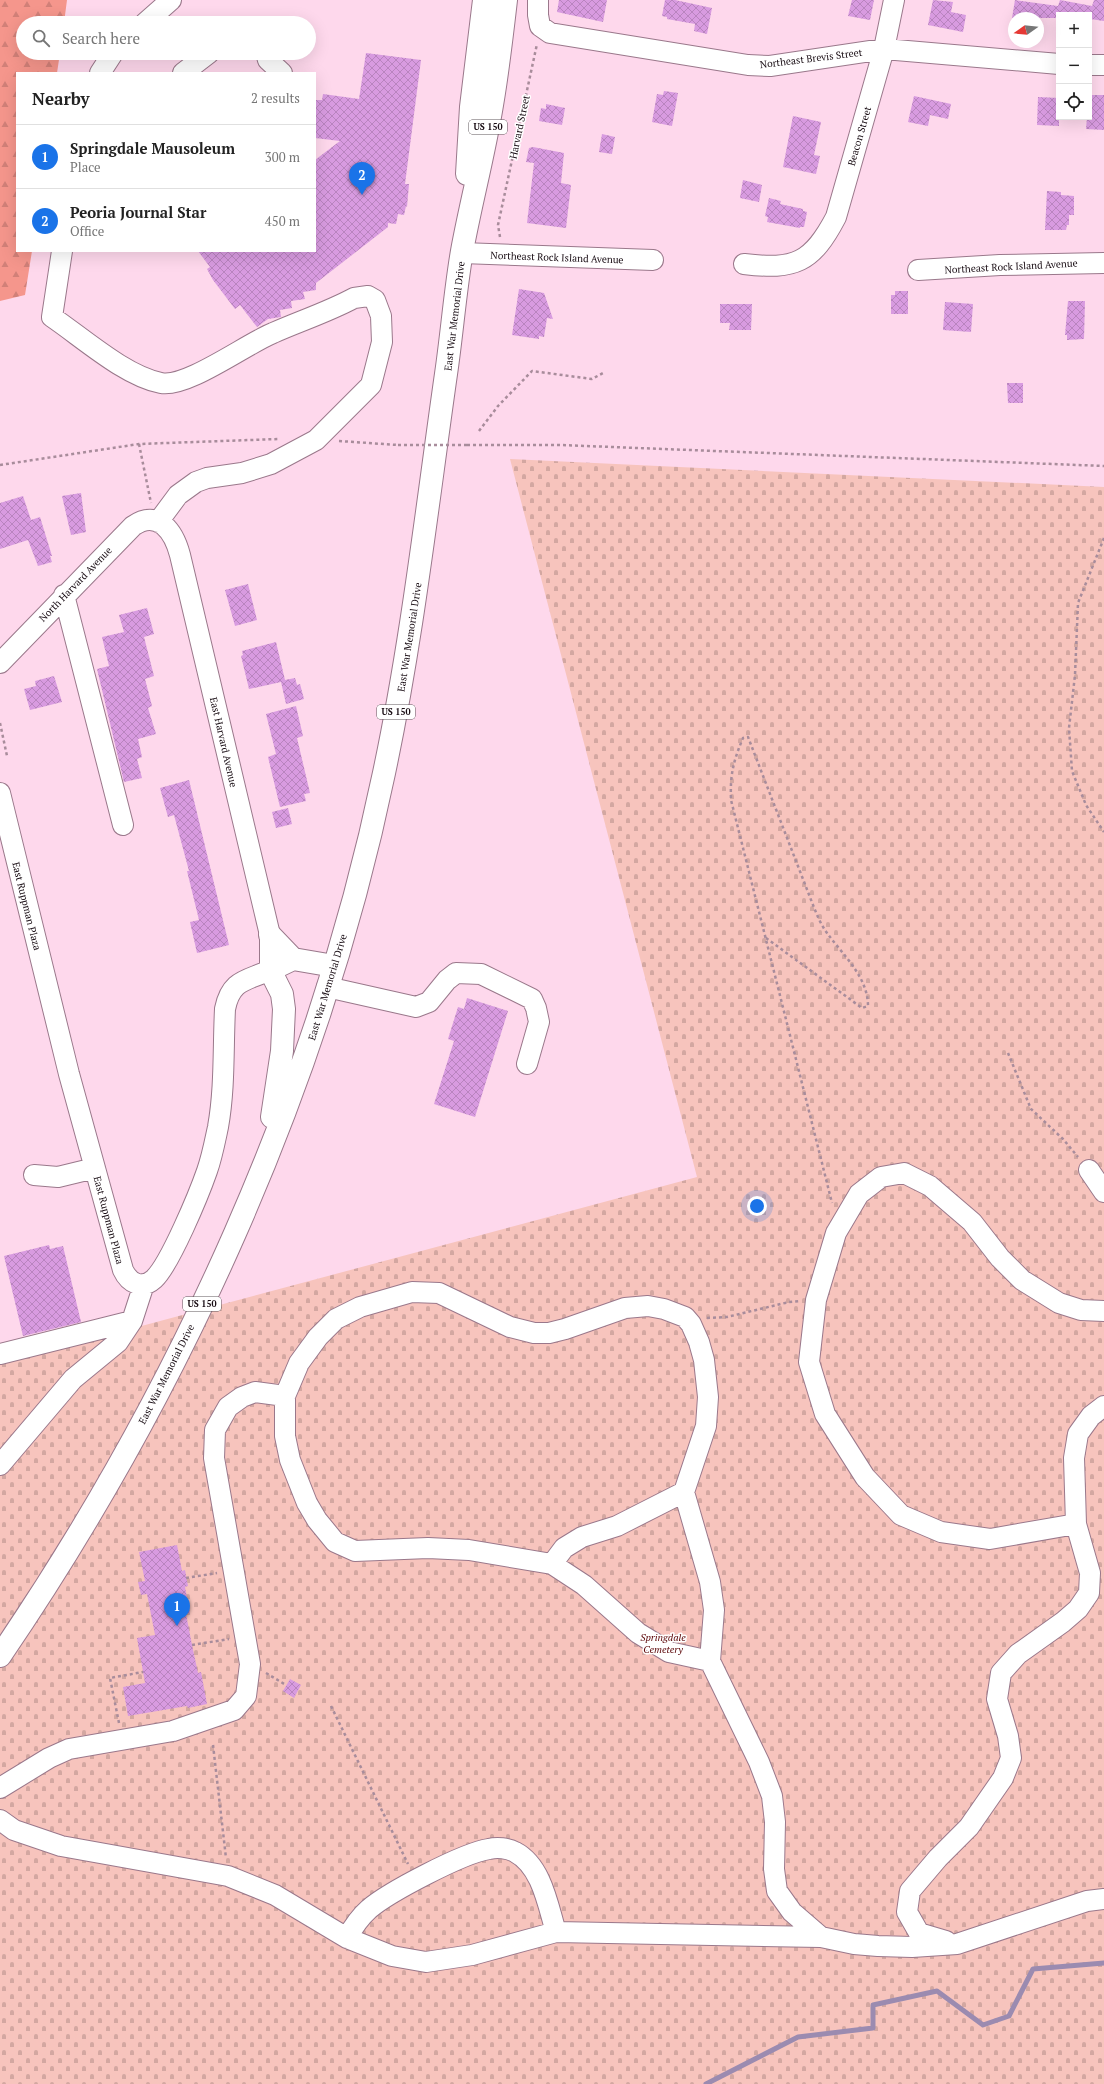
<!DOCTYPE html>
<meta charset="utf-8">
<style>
:root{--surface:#fff;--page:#f2f2f2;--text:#222;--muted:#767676;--line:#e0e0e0;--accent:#1a73e8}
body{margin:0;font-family:"PT Serif",serif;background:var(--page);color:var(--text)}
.controls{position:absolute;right:12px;top:12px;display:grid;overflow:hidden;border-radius:0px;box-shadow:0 4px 16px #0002}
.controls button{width:36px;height:36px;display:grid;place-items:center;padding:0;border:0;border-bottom:1px solid var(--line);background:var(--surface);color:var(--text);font:20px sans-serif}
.compass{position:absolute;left:1008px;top:12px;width:36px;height:36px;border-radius:50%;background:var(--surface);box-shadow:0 4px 16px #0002;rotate:255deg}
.you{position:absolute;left:757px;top:1206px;width:14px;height:14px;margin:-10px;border:3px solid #fff;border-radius:50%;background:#1a73e8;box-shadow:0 0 0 6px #1a73e833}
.badge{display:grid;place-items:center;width:26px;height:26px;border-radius:50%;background:var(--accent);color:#fff;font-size:13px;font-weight:700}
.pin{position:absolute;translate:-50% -33px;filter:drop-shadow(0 1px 2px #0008)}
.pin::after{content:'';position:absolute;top:21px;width:14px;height:12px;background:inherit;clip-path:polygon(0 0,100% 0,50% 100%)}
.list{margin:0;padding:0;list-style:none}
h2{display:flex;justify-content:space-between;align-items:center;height:52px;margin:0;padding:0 16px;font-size:17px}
h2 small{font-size:13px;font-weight:400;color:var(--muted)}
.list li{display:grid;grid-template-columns:26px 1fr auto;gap:12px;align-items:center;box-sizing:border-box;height:64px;padding:0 16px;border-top:1px solid var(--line)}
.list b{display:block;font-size:15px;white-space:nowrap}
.list p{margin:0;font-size:13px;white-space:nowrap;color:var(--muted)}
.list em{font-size:13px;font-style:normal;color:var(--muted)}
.icon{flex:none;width:22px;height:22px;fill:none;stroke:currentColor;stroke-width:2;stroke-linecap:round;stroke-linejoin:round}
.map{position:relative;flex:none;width:1104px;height:2084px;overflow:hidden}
.search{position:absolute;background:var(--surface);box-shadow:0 4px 16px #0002;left:16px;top:16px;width:300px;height:44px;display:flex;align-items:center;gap:10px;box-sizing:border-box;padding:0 14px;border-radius:22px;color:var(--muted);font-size:15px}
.panel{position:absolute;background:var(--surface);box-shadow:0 4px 16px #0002;left:16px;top:72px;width:300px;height:180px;border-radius:0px}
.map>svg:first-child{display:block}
.forest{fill:url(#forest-firs)}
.cemetery{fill:url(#cemetery-stones)}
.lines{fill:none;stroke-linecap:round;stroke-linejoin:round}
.stream{stroke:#9b8bb0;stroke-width:5}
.building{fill:url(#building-cross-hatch)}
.minor-casing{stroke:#9a788b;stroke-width:22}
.highway-casing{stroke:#9a788b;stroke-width:24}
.path{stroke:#a88c9b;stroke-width:2.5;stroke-dasharray:3 3;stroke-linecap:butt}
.minor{stroke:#fff;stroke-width:20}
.highway{stroke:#fff;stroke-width:22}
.path-bridge{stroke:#a88c9b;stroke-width:2.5;stroke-dasharray:3 3;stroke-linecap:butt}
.labels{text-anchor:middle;stroke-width:3;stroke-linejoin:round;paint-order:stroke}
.shield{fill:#fff;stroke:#5d5459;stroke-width:1}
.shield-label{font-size:9px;font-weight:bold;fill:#170b12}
.street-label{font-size:10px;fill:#170b12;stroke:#fff}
.park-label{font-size:10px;font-style:italic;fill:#5b0507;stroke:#fff}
</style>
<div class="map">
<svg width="1104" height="2084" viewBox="0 0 1104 2084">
<defs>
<pattern id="forest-firs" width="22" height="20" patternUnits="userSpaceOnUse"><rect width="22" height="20" fill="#f5968c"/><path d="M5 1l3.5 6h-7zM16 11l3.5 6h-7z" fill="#d18078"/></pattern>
<pattern id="cemetery-stones" width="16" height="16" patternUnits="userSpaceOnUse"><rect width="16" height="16" fill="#f7c4bd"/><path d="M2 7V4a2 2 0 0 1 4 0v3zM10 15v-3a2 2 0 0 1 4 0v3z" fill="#d3a7a1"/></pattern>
<pattern id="building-cross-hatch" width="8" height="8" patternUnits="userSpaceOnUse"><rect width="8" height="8" fill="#d89be0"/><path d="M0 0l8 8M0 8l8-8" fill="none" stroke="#b984bf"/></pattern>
</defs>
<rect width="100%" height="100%" fill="#fed8ec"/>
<path class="forest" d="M0,0H67L64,23H23V53H60L57,73H17V251H32L25,295L0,301Z"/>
<path class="cemetery" d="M510,459L1104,487V2084H0V1364L697,1177Z"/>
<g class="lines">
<path class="stream" d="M706,2084L798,2037L873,2028V2005L937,1991L983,2025L1009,2016L1033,1969L1104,1963"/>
</g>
<path class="building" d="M559,0H607L603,22L557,12Z
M665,0H675L712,8L707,34L694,31L695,24L667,19V17L662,16Z
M852,0H874L870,20L848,16Z
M933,0L953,2L951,12L966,15L963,32L928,25Z
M1015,0L1058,6L1060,0L1092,6L1094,0H1104V21L1090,19L1091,15H1059V18H1012Z
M366,53L421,60L405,184H409L407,207L406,206L404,215L398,214L396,224L388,223V227L316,283V290L303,292L305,299L291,301L292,308L280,310L281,317L268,319L257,327L240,305L235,309L213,280L207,269L210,267L198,251H315V160L340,141L315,138V100H322L323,94L359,99Z
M664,91L678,93L672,126L652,122L657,94L663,95Z
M1089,95H1104V130L1086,129L1087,117H1089Z
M914,96L951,104L948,119L930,115L928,126L908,122Z
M1038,97L1059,98V126L1037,125Z
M546,104L565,108L562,125L539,121L541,108L546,109Z
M793,116L821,122L814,155L820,156L816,174L783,167Z
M602,134L615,137L612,154L599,152Z
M533,147L564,153L561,183L571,185L566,228L527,223L534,163L526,162L529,148Z
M743,180L762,185L759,202L740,198Z
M1047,191L1061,192V195L1074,196V215H1069V225H1067L1066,230H1045Z
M769,198L781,201L780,204L803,209V211L807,212L804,227H800V228L767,222L768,217L765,216Z
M519,289L544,293L553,319L547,318L544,337L539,336V339L512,335Z
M895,291H908V314H891V295H895Z
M1068,301H1085L1084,339L1067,340V335H1065Z
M945,302L973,304L971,332L943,330Z
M720,304H752L751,330H729L730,323H720Z
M1007,383H1023V403H1008Z
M81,493L86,532L71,535L62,496Z
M23,496L31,520L40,517L52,556H50L52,562L38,566L28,540L0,549V503Z
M248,584L257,620L235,626L225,590Z
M147,608L154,634L144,637L154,676L145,679L152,706L148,708L156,734L138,739L142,757L137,759L142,778L124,782L97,669L109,666L102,637L124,632L119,615Z
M276,642L285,680L295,678L297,685L300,684L304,699L286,704L281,682L249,689L241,656L243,655L242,651Z
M54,676L62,702L30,710L24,689L36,686L35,681Z
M296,706L303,736L297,738L310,793L304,794L306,801L280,807L268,757L276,754L266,714Z
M189,780L229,945L197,953L190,922L199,920L187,871H189L174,815L168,817L160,788Z
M288,808L292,824L276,828L272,812Z
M467,998L508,1011L475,1117L434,1104L454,1041L448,1039L458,1007L464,1009Z
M49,1245L50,1249L63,1246L81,1322L23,1336L4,1256Z
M177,1545L182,1571L185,1570L188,1586L185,1587L190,1613L186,1614L192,1645L198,1673L201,1672L207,1704L188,1708L187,1706L128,1716L123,1687L145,1683L137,1638L155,1635L147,1594L141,1595L138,1582L145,1581L139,1552Z
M290,1679L301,1685L294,1698L283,1691Z"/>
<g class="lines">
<g class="minor-casing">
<path id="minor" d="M538,0V15L540,26L550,33L748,65L770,66L884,49L1059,64
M145,23L171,0
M266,53L268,60L282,73
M1089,65H1104
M100,73L113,53
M183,73L209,53
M62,251L52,317C83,338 125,376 161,383C187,388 246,344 273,333C300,321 328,312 354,298L368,296L375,300L381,316L382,342L371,385L316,440L271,464L242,473L207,478L196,482L178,495L158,522
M462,253L653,260
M744,264C795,270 812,263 836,217L884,49L894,0
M918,270L1000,265L1104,263
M64,595L123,825
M0,663L133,526C158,508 174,532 180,555L270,935V970C247,981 231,979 225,1009C223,1048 225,1088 218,1127C215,1141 212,1157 207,1171C199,1194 170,1264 154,1279C142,1290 129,1283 123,1270L69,1074L0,793
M327,987L416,1007L429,1002L447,980L456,973L481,974L532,999L536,1008L539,1022L527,1064
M1089,1170L1104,1192
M34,1175L58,1177L95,1168
M0,1354L132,1321
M0,1465L73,1379L118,1342L132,1321L144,1284
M1076,1524L990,1539L941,1532L901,1515L865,1477L825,1414L809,1362L816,1300L836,1233L859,1194L881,1177L904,1173L930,1186L972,1222L1000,1258L1022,1280L1059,1303L1081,1310L1104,1311
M552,1564L564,1548L582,1537L617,1526L684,1492
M710,1661L669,1652L638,1633L584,1585L552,1564L469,1550L428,1548L355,1551L335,1542L317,1520L307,1503L290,1460L285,1436V1396L299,1363L318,1337L336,1319L360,1307L412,1292L439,1293L510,1327L534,1333H549L565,1329L625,1308L648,1306L664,1309L685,1317L691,1324L699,1342L704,1360L708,1397L706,1426L684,1492L710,1582L714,1610L710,1661L759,1762L772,1796L775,1822L774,1869L777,1891L792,1912L821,1937
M0,1788L49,1758L69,1749L173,1731L234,1710L246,1696L250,1664L214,1458L215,1430L228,1407L242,1397L255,1392L285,1396
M0,1820L14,1830L61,1846L228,1876L275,1895L347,1938L392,1956L426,1962L472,1955L556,1932L821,1937L854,1944L878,1946L912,1947L957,1944L1087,1901L1104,1899
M347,1938C353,1927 360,1917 369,1909C389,1892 463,1853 489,1849C497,1847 508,1848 515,1852C542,1866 548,1906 556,1932
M946,1941L919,1933L907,1912L910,1891L938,1858L969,1827L1003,1778L1011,1758L1008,1736L997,1699L1001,1673L1018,1654L1063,1622L1078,1609L1089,1593L1090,1573L1076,1524L1074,1458L1078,1434L1091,1416L1104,1406"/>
</g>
<g class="highway-casing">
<path id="highway" d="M467,174L471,107L484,0
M270,935L293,959
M272,1117L282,1051L284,1009L282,994L270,970L293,959L334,966
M0,1656C180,1392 319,1086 384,773C412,641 427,507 446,374C452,333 455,292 462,251C471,202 484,154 492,105C498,70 502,35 506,0"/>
</g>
<path class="path" d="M500,237L498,225L537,44
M479,431L498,406L532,371L592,379L603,373
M339,441L398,445
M139,444L151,503
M467,445H560L1104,466
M0,465L139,444L278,439
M1104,538L1078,603L1075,675L1069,728L1072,771L1086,805L1104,832
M0,723L7,756
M766,938L862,1008L868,1006C868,977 843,955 827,933C821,925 817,915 813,905L748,737L743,738C733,762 730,775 731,800L832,1203
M1008,1053L1031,1109L1063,1139L1078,1157
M707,1318L727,1317L789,1302L800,1301
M186,1578L217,1573
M192,1645L229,1639
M266,1673L286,1685
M331,1706L408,1864
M119,1723L110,1678L143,1672
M213,1745L226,1858"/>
<use href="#minor" class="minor"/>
<use href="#highway" class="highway"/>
<path class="path-bridge" d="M398,445H467"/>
</g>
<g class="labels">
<g class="shield">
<rect x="469" y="120" width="38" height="14" rx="3"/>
<rect x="377" y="705" width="38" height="14" rx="3"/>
<rect x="183" y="1297" width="38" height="14" rx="3"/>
</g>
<g class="shield-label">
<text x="488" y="130">US 150</text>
<text x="396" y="715">US 150</text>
<text x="202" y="1307">US 150</text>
</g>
<g class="street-label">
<text transform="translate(811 58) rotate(-7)" y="4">Northeast Brevis Street</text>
<text transform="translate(519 127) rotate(-78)" y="4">Harvard Street</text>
<text transform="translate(859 136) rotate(-74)" y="4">Beacon Street</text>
<text transform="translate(557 257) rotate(2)" y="4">Northeast Rock Island Avenue</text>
<text transform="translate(1011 266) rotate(-3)" y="4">Northeast Rock Island Avenue</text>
<text transform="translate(454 316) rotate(-83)" y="4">East War Memorial Drive</text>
<text transform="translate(75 584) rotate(-46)" y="4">North Harvard Avenue</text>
<text transform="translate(409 637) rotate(-81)" y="4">East War Memorial Drive</text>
<text transform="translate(224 742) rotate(77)" y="4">East Harvard Avenue</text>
<text transform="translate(27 906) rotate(76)" y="4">East Ruppman Plaza</text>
<text transform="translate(327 987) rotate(-73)" y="4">East War Memorial Drive</text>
<text transform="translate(109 1220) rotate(75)" y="4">East Ruppman Plaza</text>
<text transform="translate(166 1374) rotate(-63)" y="4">East War Memorial Drive</text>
</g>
<g class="park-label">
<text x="663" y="1641">Springdale<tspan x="663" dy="12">Cemetery</tspan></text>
</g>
</g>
</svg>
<div class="controls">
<button>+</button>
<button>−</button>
<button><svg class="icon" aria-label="locate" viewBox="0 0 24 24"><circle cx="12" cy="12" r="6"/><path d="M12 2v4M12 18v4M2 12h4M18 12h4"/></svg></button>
</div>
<svg class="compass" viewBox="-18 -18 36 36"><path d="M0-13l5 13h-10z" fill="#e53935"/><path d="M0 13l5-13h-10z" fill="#767676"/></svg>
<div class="you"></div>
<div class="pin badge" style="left:177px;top:1626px">1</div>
<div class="pin badge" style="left:362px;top:195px">2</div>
<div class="search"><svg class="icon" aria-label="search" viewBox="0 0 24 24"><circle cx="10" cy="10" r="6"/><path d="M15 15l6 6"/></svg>Search here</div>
<section class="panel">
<h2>Nearby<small>2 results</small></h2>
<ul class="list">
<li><span class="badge">1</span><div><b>Springdale Mausoleum</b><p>Place</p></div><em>300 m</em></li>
<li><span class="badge">2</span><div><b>Peoria Journal Star</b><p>Office</p></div><em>450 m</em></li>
</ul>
</section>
</div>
